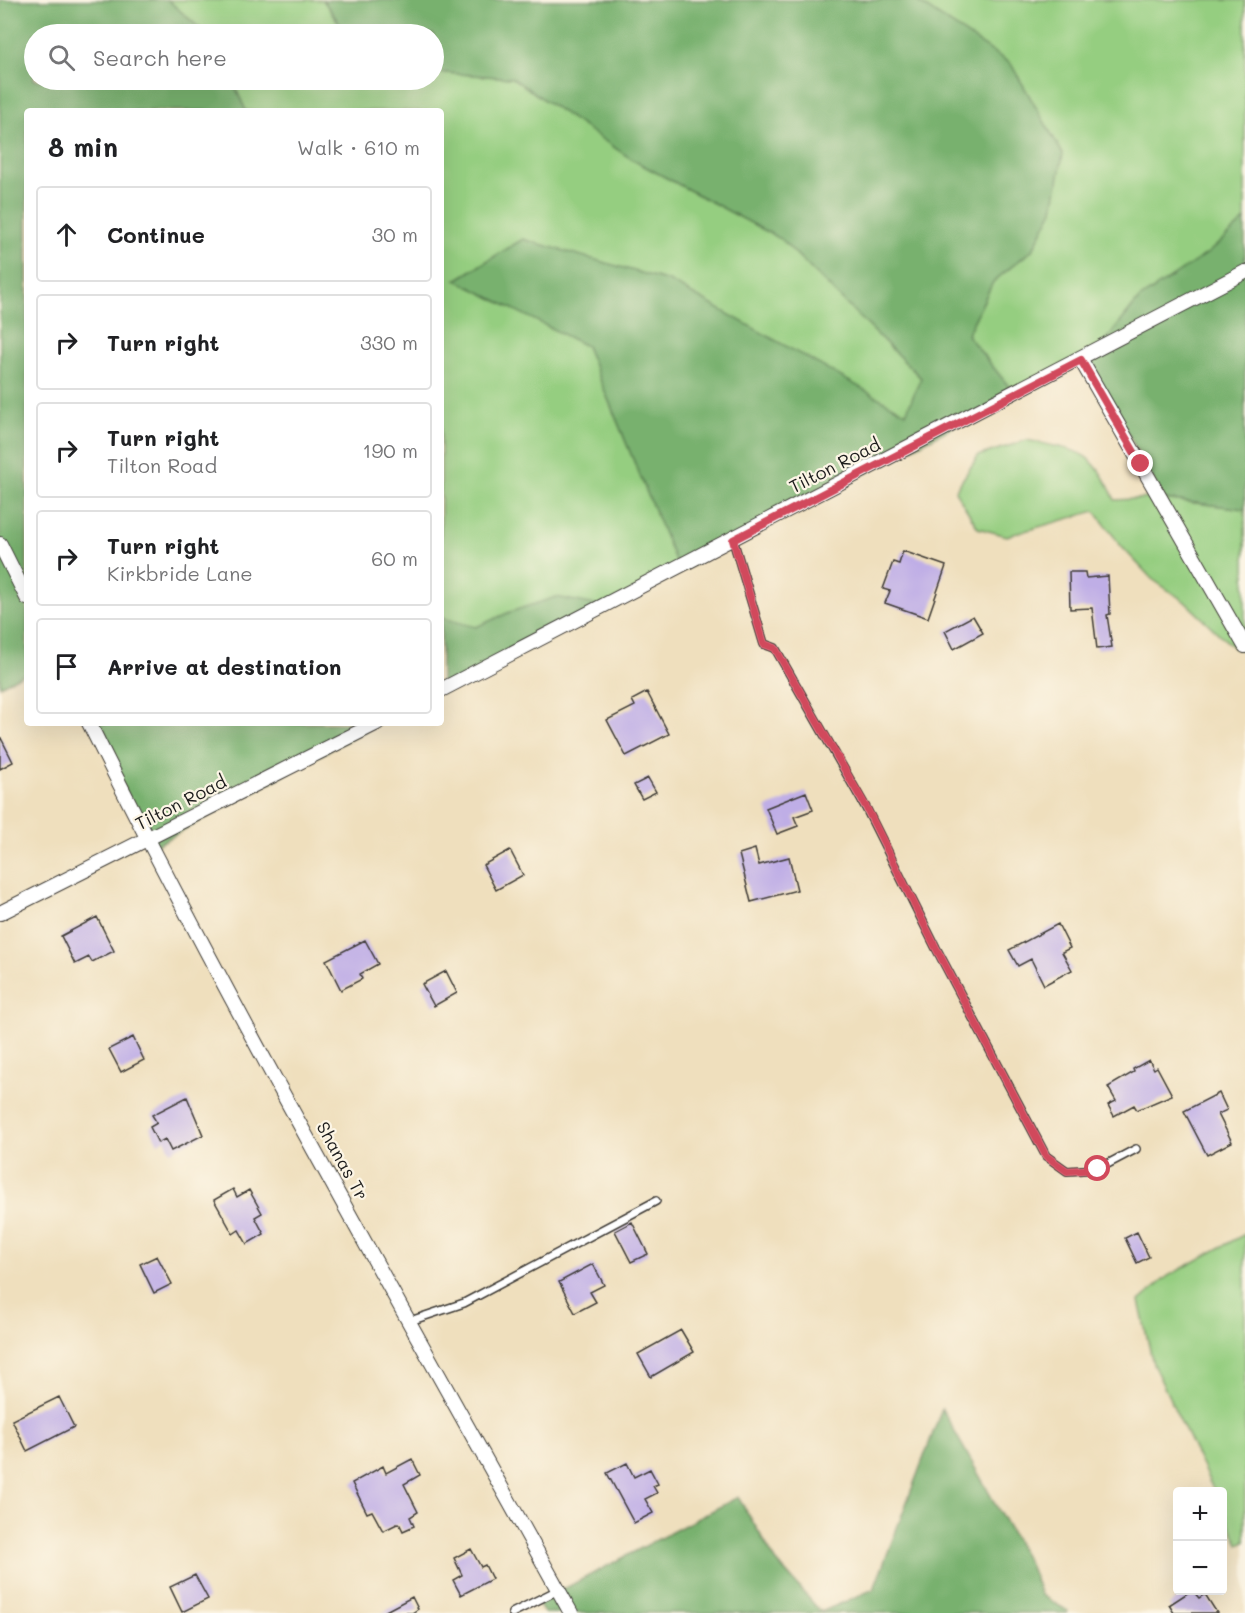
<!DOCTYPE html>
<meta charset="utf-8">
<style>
:root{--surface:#fff;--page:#f2f2f2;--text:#202124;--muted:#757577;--line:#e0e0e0}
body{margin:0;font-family:Mali,sans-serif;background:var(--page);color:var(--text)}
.controls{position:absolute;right:18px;bottom:18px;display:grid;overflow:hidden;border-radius:6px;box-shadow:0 6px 24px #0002}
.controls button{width:54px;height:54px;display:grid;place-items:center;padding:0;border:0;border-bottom:2px solid var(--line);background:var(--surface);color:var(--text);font:30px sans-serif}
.stop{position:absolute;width:18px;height:18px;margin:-14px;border:4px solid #d1495b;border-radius:50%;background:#fff}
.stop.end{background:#d1495b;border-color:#fff;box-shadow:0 2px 6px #0008}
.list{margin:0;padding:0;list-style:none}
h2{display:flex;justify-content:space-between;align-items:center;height:78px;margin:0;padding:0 24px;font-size:26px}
h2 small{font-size:20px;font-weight:400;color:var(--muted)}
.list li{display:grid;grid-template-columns:39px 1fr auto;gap:18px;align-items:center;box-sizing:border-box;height:96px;margin:0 12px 12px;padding:0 12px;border:2px solid var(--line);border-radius:6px}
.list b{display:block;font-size:22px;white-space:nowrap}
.list p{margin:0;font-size:20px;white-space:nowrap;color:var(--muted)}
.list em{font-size:20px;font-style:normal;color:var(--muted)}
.icon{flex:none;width:33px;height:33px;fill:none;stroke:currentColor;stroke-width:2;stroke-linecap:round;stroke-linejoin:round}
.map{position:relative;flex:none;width:1245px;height:1613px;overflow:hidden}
.search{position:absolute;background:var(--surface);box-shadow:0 6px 24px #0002;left:24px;top:24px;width:420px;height:66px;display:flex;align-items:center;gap:15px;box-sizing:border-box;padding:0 21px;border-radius:33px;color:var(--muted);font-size:22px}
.panel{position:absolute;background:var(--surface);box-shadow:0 6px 24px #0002;left:24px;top:108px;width:420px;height:618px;border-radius:6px}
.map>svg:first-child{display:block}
.green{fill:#95ce80;stroke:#58754e;stroke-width:1.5}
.forest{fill:#78b16e;stroke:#4a6645;stroke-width:1.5}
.building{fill:#bfaee6}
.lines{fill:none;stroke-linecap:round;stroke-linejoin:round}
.lane-casing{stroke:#3c3934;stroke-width:10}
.street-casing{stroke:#3c3934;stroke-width:16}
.lane{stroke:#fff;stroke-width:7}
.street{stroke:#fff;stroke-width:14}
.route{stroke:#d1495b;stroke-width:8}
.labels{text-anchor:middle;stroke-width:4.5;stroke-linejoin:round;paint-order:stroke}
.street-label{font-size:18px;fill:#1c1c1c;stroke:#fcf5e5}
</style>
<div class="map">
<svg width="1245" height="1613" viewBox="0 0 1245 1613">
<rect width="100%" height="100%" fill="#fcf5e5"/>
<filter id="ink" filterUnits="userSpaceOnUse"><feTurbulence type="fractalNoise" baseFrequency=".0167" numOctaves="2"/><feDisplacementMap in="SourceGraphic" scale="12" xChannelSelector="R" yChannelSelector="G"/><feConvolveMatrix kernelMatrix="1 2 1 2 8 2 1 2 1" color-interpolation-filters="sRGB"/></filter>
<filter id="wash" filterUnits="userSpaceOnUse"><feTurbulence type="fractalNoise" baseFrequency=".008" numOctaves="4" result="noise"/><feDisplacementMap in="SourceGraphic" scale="24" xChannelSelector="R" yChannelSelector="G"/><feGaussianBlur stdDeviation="1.35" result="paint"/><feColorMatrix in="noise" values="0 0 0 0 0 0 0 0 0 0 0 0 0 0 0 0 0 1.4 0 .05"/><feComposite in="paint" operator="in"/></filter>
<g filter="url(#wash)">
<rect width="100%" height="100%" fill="#efdfbd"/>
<path class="green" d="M168,0H323L347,34H206Z
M915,0H1245V220L1208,253L1139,299L1089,362L1087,358L1015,394L967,335L993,282L1033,249L1053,210L1011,64Z
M434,72L512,78L633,160L781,239L921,378L906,413L852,386L523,239L456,280L586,346L680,572L611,608L510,612L475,628L441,618V111H246L232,80H434Z
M1027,440C1079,452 1092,447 1115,500L1153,498L1245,509V650L1235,649L1184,601L1152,579L1121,546L1095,511L1007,536L978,528L955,491L978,456Z
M1245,1234V1541L1239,1544L1223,1510L1222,1492L1214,1491L1153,1364L1139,1301L1168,1276Z"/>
<path class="forest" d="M0,0H168L206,34H34V80H232L246,111H27V672L0,686V560L8,556L0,540Z
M323,0H915L1011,64L1063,154L1053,210L1033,249L993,282L967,335L1015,394L680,572L586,346L456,280L523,239L669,281L906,413L921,378L781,239L633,160L512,78L434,72V34H347Z
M1245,220V509L1164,499L1089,362L1139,299L1208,253Z
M556,597L611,608L441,693V618L476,627L510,612Z
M91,723H379L153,847Z
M942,1409L1029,1564L1041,1595L1068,1611L1067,1613H544L537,1603L738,1497L776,1561L821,1612L874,1589Z"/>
<g id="blocks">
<path class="building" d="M903,551L946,566L928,618L885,603L890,591L883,589L893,562L899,564Z
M1069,572H1085L1086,578L1108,576L1110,614L1107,615L1112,647L1097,649L1092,608L1070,609Z
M973,616L983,633L954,649L945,631Z
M647,692L669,734L626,756L607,720L635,706L632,700Z
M0,736L13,762L0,769Z
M648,778L656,792L642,799L634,785Z
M806,792L813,810L794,817L798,826L777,834L766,808Z
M755,849L759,865L789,857L797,890L751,902L739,854Z
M510,850L523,875L496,890L483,865Z
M97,917L114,951L92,962L89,957L75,964L61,936Z
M1058,924L1070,948L1062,952L1072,970L1044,985L1031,959L1018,966L1009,950Z
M365,940L378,964L360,974L362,979L341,990L326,960Z
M446,971L457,993L434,1006L422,984Z
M133,1037L144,1060L121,1072L109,1049Z
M1149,1060L1154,1069L1157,1067L1172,1095L1137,1110L1134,1105L1114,1116L1108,1105L1116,1101L1108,1087L1134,1072L1133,1069Z
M1219,1093L1227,1110L1218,1114L1232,1142L1207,1155L1184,1111Z
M187,1097L203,1135L171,1151L165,1139L158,1143L150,1127L157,1123L152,1115Z
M233,1189L237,1197L249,1190L262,1213L255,1217L264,1234L247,1244L239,1230L233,1234L214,1200Z
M632,1222L648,1254L631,1262L615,1231Z
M1137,1232L1149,1257L1137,1263L1125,1238Z
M157,1256L172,1284L154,1293L140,1264Z
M593,1264L604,1285L590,1292L596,1302L575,1313L559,1282Z
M681,1330L694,1352L651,1377L638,1354Z
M59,1397L74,1427L27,1451L12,1420Z
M412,1459L420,1475L404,1484L418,1512L410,1517L414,1526L403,1531L399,1523L383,1531L372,1511L367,1513L352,1483L383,1466L386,1473Z
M627,1463L634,1477L650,1469L658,1484L653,1486L657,1493L645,1499L653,1513L634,1523L607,1473Z
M471,1549L481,1567L485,1565L492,1579L461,1595L453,1580L462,1575L454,1558Z
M195,1575L208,1599L182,1612L170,1587Z
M1192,1590L1199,1598L1205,1594L1217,1613H1174L1169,1605Z
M412,1597L418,1609L412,1613H382Z"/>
</g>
</g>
<g filter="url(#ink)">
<use href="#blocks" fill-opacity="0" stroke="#3c3934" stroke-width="1.5"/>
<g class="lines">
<g class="lane-casing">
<path id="lane" d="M733,540L764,644L775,648L866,808L936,948L1046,1156L1067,1171L1098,1169L1136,1149
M410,1321L464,1303L656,1201
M512,1613L558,1590"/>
</g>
<g class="street-casing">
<path id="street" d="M1081,360L1245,646
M0,544L27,598
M441,690L1245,272
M89,723C239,1025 408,1318 571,1613
M0,913L377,723"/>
</g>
<use href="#lane" class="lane"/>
<use href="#street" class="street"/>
</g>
</g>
<g class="lines" filter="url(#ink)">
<path class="route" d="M1098,1169L1067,1171L1046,1156L936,948L866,807L775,648L764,644L733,540L1081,360L1141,464"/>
</g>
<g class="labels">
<g class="street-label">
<text transform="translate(835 466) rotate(-27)" y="6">Tilton Road</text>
<text transform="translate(181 803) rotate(-27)" y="6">Tilton Road</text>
<text transform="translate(342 1161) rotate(61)" y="6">Shanas Tr</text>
</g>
</g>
</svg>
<div class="controls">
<button>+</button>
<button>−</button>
</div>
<div class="stop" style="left:1098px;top:1169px"></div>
<div class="stop end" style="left:1141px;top:464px"></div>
<div class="search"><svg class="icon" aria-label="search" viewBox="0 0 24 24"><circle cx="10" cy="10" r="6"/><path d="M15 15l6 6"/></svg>Search here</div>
<section class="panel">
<h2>8 min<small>Walk · 610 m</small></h2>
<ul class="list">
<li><svg class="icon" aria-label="ahead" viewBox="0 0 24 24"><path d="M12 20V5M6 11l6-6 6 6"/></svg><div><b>Continue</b></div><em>30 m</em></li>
<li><svg class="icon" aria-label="right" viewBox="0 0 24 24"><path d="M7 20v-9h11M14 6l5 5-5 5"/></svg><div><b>Turn right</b></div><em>330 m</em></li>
<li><svg class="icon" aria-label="right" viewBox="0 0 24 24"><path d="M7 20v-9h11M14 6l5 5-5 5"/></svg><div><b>Turn right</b><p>Tilton Road</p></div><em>190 m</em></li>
<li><svg class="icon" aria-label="right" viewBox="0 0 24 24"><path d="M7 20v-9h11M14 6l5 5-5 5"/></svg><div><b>Turn right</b><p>Kirkbride Lane</p></div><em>60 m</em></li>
<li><svg class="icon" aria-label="arrive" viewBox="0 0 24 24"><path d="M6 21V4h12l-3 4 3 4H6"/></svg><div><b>Arrive at destination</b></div></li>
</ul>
</section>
</div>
